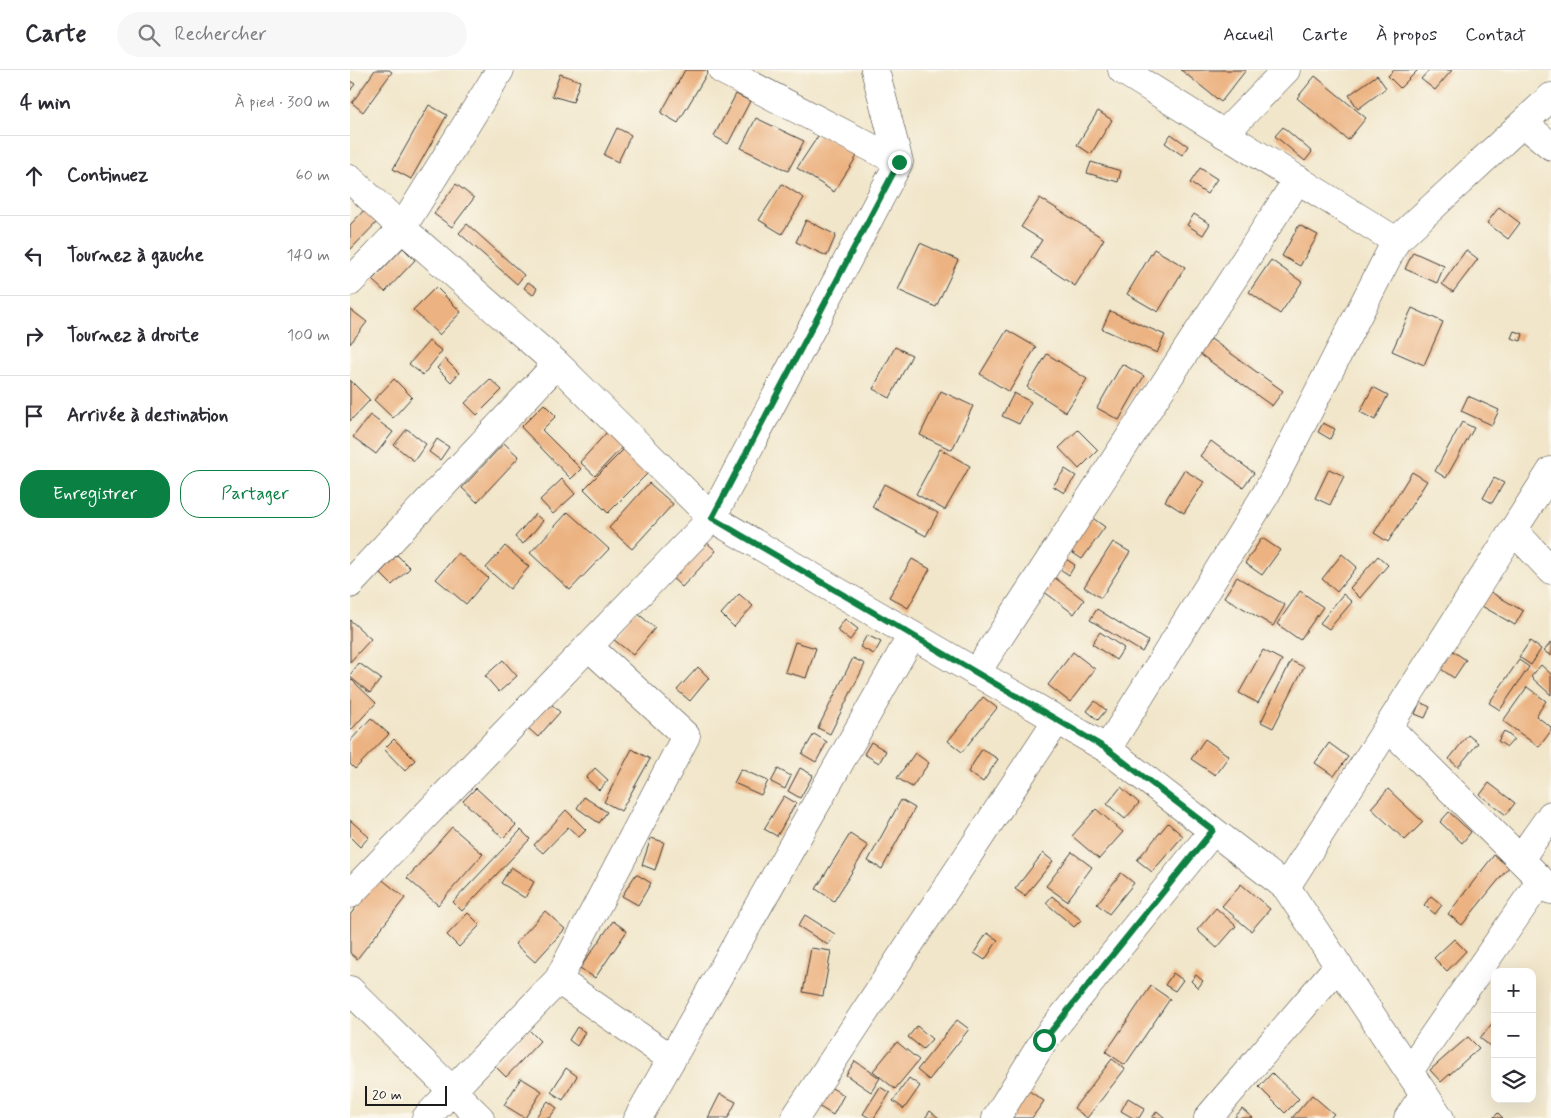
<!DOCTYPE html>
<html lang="fr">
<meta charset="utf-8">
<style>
:root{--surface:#fff;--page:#f7f7f7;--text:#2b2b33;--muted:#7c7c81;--line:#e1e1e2;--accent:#0b8043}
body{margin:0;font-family:Mynerve,sans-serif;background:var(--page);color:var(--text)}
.controls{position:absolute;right:15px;bottom:15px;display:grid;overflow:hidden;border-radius:10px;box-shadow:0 5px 20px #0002}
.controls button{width:45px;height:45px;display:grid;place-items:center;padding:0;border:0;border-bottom:1px solid var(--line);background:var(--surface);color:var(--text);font:25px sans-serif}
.scale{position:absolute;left:15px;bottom:12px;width:82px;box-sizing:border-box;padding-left:5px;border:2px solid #1c1c1c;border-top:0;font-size:14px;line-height:18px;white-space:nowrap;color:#1c1c1c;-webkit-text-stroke:4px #fbf7ec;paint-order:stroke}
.stop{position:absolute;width:15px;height:15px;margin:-11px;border:4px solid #0b8043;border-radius:50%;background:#fff}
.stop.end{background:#0b8043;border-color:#fff;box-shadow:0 1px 5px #0008}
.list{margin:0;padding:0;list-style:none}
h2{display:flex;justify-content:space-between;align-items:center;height:65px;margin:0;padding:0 20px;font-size:21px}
h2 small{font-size:16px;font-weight:400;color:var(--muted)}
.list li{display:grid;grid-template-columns:32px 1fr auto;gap:15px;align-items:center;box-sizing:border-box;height:80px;padding:0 20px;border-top:1px solid var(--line)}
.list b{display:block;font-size:19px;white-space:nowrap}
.list em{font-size:16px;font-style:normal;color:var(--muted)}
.actions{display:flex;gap:10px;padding:15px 20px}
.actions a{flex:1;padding:11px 0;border:1px solid var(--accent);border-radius:20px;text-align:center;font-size:18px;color:var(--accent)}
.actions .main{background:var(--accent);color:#fff}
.icon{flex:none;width:28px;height:28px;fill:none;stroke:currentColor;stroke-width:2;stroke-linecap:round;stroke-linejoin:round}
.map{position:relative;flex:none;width:1201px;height:1048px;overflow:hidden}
header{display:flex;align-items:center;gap:30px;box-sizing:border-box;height:70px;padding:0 25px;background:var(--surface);border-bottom:1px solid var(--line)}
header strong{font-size:24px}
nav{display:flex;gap:28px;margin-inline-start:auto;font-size:18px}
.search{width:350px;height:45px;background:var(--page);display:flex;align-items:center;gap:12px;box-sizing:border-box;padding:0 18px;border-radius:28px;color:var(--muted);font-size:19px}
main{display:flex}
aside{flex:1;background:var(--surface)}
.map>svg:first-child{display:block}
.building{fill:#ecb281}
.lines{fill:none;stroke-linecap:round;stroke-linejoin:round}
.minor-casing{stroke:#3c3a36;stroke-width:29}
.minor{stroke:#fff;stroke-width:28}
.route{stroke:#0b8043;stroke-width:6}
</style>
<header>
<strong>Carte</strong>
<div class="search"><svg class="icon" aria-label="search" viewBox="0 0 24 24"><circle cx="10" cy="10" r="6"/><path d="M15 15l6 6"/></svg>Rechercher</div>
<nav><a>Accueil</a><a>Carte</a><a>À propos</a><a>Contact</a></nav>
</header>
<main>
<aside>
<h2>4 min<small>À pied · 300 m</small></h2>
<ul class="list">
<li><svg class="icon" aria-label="ahead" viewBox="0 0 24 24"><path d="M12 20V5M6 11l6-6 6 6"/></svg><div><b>Continuez</b></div><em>60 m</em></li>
<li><svg class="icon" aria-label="left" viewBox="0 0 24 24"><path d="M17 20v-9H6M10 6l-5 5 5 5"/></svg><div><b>Tournez à gauche</b></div><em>140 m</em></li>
<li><svg class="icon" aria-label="right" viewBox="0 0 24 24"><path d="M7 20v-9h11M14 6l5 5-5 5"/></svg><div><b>Tournez à droite</b></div><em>100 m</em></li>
<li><svg class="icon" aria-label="arrive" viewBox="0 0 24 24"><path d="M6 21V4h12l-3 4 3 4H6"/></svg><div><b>Arrivée à destination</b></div></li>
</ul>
<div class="actions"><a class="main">Enregistrer</a><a>Partager</a></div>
</aside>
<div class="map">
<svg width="1201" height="1048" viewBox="0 0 1201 1048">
<rect width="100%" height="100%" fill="#fbf7ec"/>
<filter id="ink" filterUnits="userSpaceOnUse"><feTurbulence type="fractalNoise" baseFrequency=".02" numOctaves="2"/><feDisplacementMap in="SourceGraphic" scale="10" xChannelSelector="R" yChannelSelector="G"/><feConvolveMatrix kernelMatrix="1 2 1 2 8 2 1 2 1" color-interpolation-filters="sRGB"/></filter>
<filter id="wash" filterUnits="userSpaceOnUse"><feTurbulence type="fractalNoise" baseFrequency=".0096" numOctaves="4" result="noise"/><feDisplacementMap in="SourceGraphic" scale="20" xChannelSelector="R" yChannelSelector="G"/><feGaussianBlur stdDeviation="1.12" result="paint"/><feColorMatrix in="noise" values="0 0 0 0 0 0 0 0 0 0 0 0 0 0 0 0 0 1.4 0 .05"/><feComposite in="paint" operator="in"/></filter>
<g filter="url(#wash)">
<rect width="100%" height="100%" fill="#f1e6ca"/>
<g id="blocks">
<path class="building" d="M25,0H39L42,2L13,42L2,33Z
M335,0H359L328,53L311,43Z
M831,0H896L871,32Z
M1044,0H1068L1050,18L1038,6Z
M1079,0H1102L1085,20L1071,9Z
M210,4L230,11L223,32L202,26Z
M1027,5L1036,18L1008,39L999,25Z
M965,6L1016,48L998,70L947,28Z
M0,11L5,14L0,21Z
M386,24L400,31L378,74L364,66Z
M79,35L97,45L61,109L43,99Z
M748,41L762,50L741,84L727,75Z
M406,48L454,71L438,101L391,78Z
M933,57L962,82L955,91L925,66Z
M267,58L281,65L268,92L254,85Z
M470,63L507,86L484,122L447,98Z
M821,64L838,76L832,85L815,73Z
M741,92L771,101L768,112L737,103Z
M850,98L867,109L857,124L840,113Z
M106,114L124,128L102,157L84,144Z
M432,114L454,128L432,164L409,150Z
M690,128L754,169L725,216L681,187L692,170L671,157Z
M18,136L31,148L0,180V155Z
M1149,137L1170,153L1158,169L1137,153Z
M844,144L860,154L853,165L837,155Z
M456,150L486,165L477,186L446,172Z
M117,154L174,205L167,214L109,163Z
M949,155L968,165L950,196L932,186Z
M570,173L608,190L586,237L548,220Z
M53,178L65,190L35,222L22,210Z
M804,179L835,197L808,242L777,224Z
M1116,180L1128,189L1103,222L1092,214Z
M1063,182L1094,196L1087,213L1055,199Z
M921,190L952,212L930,244L899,222Z
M178,212L187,218L183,225L174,218Z
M86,217L111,242L89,265L63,240Z
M1062,238L1093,252L1074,295L1042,281Z
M0,239L17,252L0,274Z
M760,241L815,265L807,283L752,259Z
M657,260L686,277L659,322L630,304Z
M1164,261L1173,264L1171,271L1161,268Z
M861,269L933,321L922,336L850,284Z
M79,271L92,281L73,305L59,294Z
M545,277L562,285L540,328L523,319Z
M697,284L737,309L716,342L677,317Z
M95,289L109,303L101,312L87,298Z
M772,294L794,306L769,350L747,338Z
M44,309L62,327L43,348L24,330Z
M140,309L152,320L127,345L115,333Z
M0,310L20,330L0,351Z
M1023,317L1038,325L1025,350L1010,342Z
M591,321L623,336L602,380L570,365Z
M664,323L681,332L669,354L652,346Z
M1118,326L1149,340L1142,355L1111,341Z
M194,334L206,346L192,360L231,399L221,409L171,357Z
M20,345L43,362L26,384L3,367Z
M1112,352L1124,358L1096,408L1085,401Z
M973,353L985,359L980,369L968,362Z
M57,359L76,374L64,391L44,375Z
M728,360L748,380L729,399L709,378Z
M258,361L274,375L245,406L230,392Z
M87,369L99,377L90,390L79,382Z
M861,371L904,403L893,417L850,386Z
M154,373L169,387L127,432L112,418Z
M279,374L303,398L258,443L234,419Z
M590,379L620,396L595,440L566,424Z
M715,399L726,406L714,423L703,416Z
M979,399L994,406L980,435L965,428Z
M834,400L854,412L834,443L815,431Z
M1062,402L1077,411L1038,472L1024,463Z
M1144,408L1154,413L1142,433L1133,428Z
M212,409L225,424L203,444L190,430Z
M299,413L323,434L282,479L259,458Z
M534,414L588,443L576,466L522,437Z
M218,442L259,479L220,520L180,483Z
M185,444L193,451L173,474L165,467Z
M737,444L755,457L732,489L714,477Z
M912,468L930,480L912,505L895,493Z
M353,469L366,481L332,517L319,505Z
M763,472L780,482L751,528L734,517Z
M155,476L179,497L160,519L136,498Z
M108,483L138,508L116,534L86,509Z
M992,484L1007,497L987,522L972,509Z
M47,485L60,498L42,515L30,503Z
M1028,486L1038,495L1010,528L1000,518Z
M713,487L725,495L719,505L707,497Z
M562,489L580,499L558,538L539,527Z
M696,501L734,530L724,544L685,515Z
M887,507L935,535L923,556L874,527Z
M950,521L973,537L950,570L927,554Z
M1139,521L1173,541L1165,555L1130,535Z
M389,524L403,536L384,557L371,544Z
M993,524L1002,532L979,559L970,553Z
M747,539L798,571L792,582L740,550Z
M286,542L305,558L283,585L263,569Z
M495,549L508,559L500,570L487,560Z
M0,550L21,569L0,592Z
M750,562L774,578L766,590L742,574Z
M517,565L531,572L524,584L510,577Z
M1180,571L1191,579L1181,595L1169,587Z
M445,572L466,578L456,608L435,602Z
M1201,572V586L1194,581Z
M1100,579L1116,590L1104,608L1088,597Z
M913,580L932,590L908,633L889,623Z
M723,582L745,599L720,632L698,615Z
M503,588L515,594L480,664L468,658Z
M153,590L167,606L149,622L135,606Z
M1169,590L1179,597L1150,640L1139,633Z
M941,591L954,597L923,658L911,652Z
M9,593L31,609L20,623L0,607V605Z
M1191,595L1201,604V625L1181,607Z
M348,597L359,608L340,631L327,620Z
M2,610L26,633L0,661V612Z
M1177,617L1196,631L1186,646L1201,657V661L1189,677L1153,651Z
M633,627L647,638L612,682L598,671Z
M745,631L756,640L748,650L737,641Z
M1070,632L1080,637L1075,648L1065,644Z
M200,633L210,642L188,667L178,658Z
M21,648L39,664L5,699L0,694V671Z
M1154,661L1164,669L1157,677L1148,671Z
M464,664L477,672L466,692L452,684Z
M1118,665L1128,673L1108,697L1099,689Z
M44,669L65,690L55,701L34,679Z
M855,669L879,686L865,705L841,689Z
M521,672L536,681L529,693L514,684Z
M979,673L998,687L984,706L965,693Z
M282,679L300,689L271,741L254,732Z
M632,679L648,689L633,712L618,702Z
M565,683L579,693L562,717L547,708Z
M245,698L258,710L249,720L236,708Z
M450,698L463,705L450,728L438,721Z
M391,699L418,711L411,725L384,713Z
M428,699L441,706L435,719L421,712Z
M1139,713L1165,733L1156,745L1130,725Z
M771,717L789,733L775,749L757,734Z
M126,718L166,755L153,768L113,731Z
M1038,719L1073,752L1055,770L1021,738Z
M434,726L446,733L427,766L414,759Z
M234,727L257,742L249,753L227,738Z
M551,730L565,738L532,799L518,791Z
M746,739L773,762L749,789L722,766Z
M216,740L236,760L229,767L218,757L193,783L184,775Z
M1099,742L1121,762L1112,773L1090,752Z
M0,750L19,767L10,777L0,767Z
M818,753L833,766L802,802L787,790Z
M102,757L133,784L88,835L57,808Z
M171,760L180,769L112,841L103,832Z
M500,764L518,776L484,831L466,819Z
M301,768L314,772L305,800L292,795Z
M722,782L742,797L717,831L696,816Z
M693,783L703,791L675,826L665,819Z
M1144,785L1159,797L1112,855L1098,844Z
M161,797L184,812L175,828L151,813Z
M771,803L784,813L759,844L747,834Z
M286,804L301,813L288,835L272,826Z
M29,807L55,828L7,889L0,883V845Z
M891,814L920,839L901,861L872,836Z
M702,826L731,850L724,857L696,833Z
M1081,826L1092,835L1085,844L1074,835Z
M866,838L886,856L867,878L847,860Z
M195,841L215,859L185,892L165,874Z
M118,843L130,855L109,877L97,865Z
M455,845L485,864L478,875L448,856Z
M263,851L277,861L245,908L230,898Z
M637,863L648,870L635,890L624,883Z
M1104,869L1116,881L1097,901L1084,888Z
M461,878L481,881L473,926L453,922Z
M823,903L833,910L825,921L815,915Z
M846,905L853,911L848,918L841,911Z
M801,916L820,929L775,995L756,982Z
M607,950L619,959L579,1010L567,1000Z
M1145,950V980L1130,968Z
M567,956L582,969L573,979L558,967Z
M227,957L235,962L227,976L219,970Z
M178,959L190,971L156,1007L144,995Z
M1118,967L1129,978L1091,1012L1080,1000Z
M547,972L569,990L545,1019L523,1001Z
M762,989L775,999L737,1048L724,1038Z
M505,991L530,1008L521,1022L496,1005Z
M216,998L227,1006L213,1030L201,1022Z
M922,1003L949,1029L935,1043L909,1017Z
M171,1008L192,1021L175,1048L154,1035Z
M559,1008L570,1016L554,1039L543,1031Z
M480,1017L494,1025L483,1045L468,1036Z
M530,1017L540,1023L524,1048H520L513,1044Z
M676,1019L694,1031L682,1048H663L659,1045Z
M370,1024L386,1032L378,1048H358Z
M962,1025L984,1044L980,1048H942Z
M778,1028L795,1038L789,1048H783L771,1041Z
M198,1031L207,1038L199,1048H185Z
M892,1039L903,1048H884Z
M580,1041L589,1048H575Z
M807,1041L815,1048H802Z
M1148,1043L1153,1048H1143Z"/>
</g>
</g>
<g filter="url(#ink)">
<use href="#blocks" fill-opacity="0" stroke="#3c3a36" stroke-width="1"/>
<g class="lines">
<g class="minor-casing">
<path id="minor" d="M372,0L549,92
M772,0L1046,171
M1173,53L1201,76
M874,64L936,0
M0,109L52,158L207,294L362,448L757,679L936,817L1090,1048
M0,212L52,158L150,0
M1163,460L1201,500
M0,514L207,294
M626,603L948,109
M1038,657L1201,820
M757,679L916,424L1046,171L1201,27
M1170,789L1201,745
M936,817L1201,401
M0,824L362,448L549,92L525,0
M208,910L322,989
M0,920L130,1048
M1059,1001L1191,810
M76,1048L208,910L336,666L238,576
M288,1048L562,565
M445,1048L707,650
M646,1048L694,970L863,761
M858,1048L988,896
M1058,1048L1074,1024"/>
</g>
<use href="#minor" class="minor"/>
</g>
</g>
<g class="lines" filter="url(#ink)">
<path class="route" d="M549,92L362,448L757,679L863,760L694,970"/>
</g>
</svg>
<div class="controls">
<button>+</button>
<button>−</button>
<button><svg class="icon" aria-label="layers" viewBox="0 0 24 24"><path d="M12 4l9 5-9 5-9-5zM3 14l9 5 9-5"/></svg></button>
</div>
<div class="scale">20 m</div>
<div class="stop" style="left:694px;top:970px"></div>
<div class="stop end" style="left:549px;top:92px"></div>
</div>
</main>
